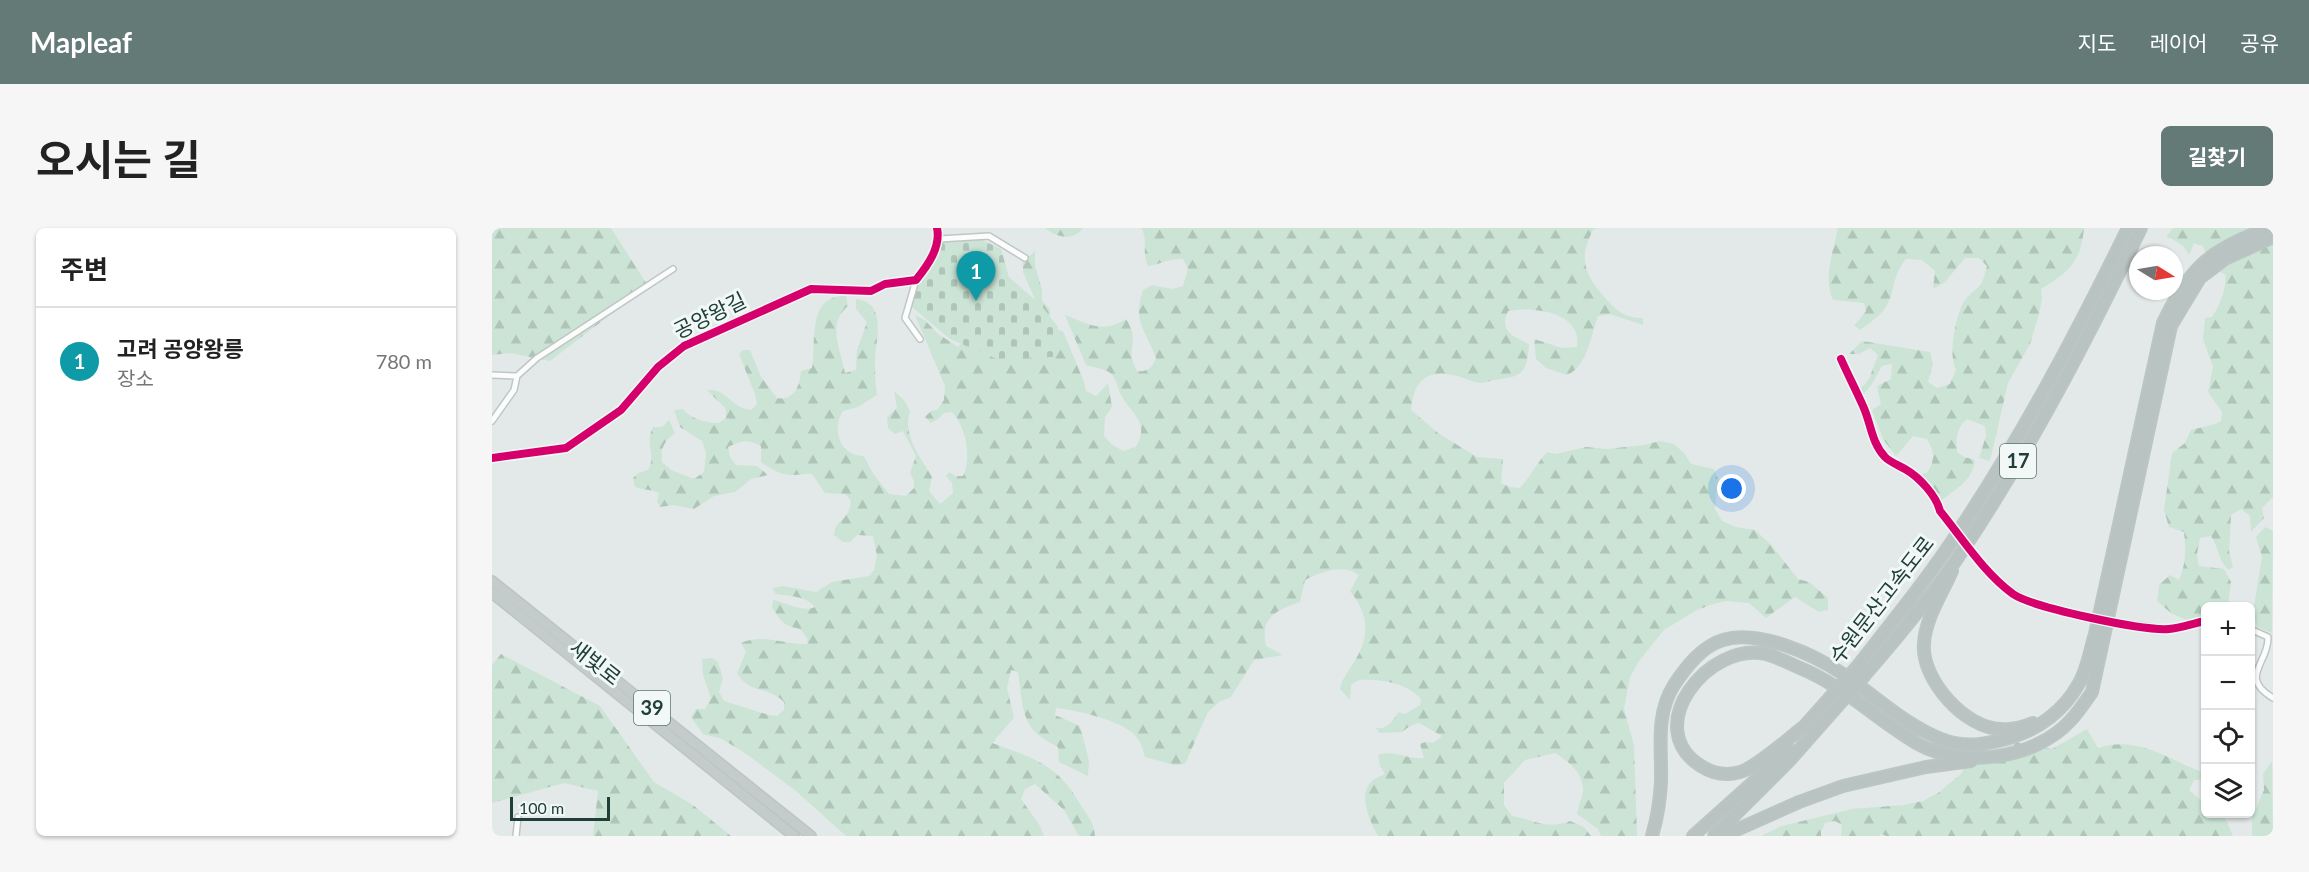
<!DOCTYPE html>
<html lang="ko">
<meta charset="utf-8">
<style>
:root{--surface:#fff;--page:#f6f6f6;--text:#222;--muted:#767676;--line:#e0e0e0;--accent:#647a77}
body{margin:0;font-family:Lato,"Noto Sans KR",sans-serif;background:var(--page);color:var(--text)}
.controls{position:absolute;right:18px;bottom:18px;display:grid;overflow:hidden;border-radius:9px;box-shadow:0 2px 4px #0004}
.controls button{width:54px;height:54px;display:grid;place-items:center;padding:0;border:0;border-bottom:2px solid var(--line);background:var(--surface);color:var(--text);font:30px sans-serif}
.compass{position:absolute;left:1637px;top:18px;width:54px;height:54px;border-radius:50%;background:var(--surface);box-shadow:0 2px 4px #0004;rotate:101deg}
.scale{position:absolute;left:18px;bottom:15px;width:100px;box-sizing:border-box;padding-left:6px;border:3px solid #203e3a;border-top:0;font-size:16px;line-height:21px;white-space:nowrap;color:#203e3a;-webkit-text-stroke:4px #f1f8f6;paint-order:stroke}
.you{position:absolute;left:1240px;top:261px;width:21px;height:21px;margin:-15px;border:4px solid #fff;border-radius:50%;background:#1a73e8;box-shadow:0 0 0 9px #1a73e833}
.badge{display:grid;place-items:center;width:39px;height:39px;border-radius:50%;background:var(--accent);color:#fff;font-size:20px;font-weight:700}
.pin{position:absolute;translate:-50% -50px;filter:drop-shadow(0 2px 3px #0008)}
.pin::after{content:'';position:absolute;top:32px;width:21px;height:18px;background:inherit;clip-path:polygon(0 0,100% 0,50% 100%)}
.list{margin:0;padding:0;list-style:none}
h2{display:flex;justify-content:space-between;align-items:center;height:78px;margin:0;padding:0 24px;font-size:26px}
h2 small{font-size:20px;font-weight:400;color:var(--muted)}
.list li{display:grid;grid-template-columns:39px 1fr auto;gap:18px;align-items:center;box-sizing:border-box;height:108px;padding:0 24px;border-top:2px solid var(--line)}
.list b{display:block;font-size:22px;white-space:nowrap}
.list p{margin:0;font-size:20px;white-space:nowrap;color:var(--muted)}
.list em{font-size:20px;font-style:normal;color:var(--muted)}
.icon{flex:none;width:33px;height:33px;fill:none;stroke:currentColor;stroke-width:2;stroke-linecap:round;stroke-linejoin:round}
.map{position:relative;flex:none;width:1781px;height:608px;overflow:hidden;border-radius:9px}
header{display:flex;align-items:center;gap:36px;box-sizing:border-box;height:84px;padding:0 30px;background:var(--accent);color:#fff}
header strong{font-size:28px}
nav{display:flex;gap:33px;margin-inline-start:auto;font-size:21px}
.intro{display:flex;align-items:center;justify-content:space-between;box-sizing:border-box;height:144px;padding:0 36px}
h1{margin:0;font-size:42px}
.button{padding:15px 27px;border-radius:9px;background:var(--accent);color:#fff;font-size:21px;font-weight:700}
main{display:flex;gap:36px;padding:0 36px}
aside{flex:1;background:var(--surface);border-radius:9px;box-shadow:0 2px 4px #0004}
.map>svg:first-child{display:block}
.forest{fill:url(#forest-firs)}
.cemetery{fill:url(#cemetery-stones)}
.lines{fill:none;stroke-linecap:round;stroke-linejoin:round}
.minor-tunnel{stroke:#bcc7c5;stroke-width:5;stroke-dasharray:5 2.5;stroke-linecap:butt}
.minor-casing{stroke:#c0c6c5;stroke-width:8}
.trunk-casing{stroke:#bbc5c4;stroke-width:12}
.motorway-casing{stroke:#bbc5c4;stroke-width:14}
.minor{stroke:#fbfcfc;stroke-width:5}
.trunk{stroke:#c3cccb;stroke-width:9}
.motorway{stroke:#b9c3c2;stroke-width:10}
.motorway-bridge-casing{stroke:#bbc5c4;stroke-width:14;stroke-linecap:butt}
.motorway-bridge{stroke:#b9c3c2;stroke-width:10}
.cycleway-casing{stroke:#f1f8f6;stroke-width:11}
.cycleway{stroke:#d6006c;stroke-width:8}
.labels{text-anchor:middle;stroke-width:6;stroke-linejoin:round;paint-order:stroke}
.shield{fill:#f1f8f6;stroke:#5f7672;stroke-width:1.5}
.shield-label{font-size:20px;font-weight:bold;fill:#203e3a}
.street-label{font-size:21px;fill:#203e3a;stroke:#f1f8f6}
</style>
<header>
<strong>Mapleaf</strong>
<nav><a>지도</a><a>레이어</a><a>공유</a></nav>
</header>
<div class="intro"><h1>오시는 길</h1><a class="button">길찾기</a></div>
<main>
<aside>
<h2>주변<small></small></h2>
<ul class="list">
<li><span class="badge" style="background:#0f9aa8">1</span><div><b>고려 공양왕릉</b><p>장소</p></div><em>780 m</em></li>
</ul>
</aside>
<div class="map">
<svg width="1781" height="608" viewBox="0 0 1781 608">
<defs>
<pattern id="forest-firs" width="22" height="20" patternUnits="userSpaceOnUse" patternTransform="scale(1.5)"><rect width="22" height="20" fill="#cbe4d6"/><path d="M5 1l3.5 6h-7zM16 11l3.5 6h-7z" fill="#aec5b8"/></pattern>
<pattern id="cemetery-stones" width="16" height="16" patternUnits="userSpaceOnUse" patternTransform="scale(1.5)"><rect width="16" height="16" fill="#cbe4d6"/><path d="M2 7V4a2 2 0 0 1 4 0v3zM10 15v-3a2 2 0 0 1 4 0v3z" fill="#aec5b8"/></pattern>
</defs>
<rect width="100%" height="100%" fill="#e3e9e8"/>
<path class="forest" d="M0,0H119L156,58L58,133L18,125L0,127Z
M553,0H591C582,13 564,10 553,0Z
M649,0H1106L1101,2C1085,32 1094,49 1115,72C1126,84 1134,90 1151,90V97L1118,86L1106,88C1099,107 1095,139 1075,147L1054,140L1044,131L1042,111L1070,120L1085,119C1091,84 1041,78 1016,83C1007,103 1020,108 1037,116C1035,145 1031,149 1002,152C997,153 992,155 988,155C980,154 973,150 965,148C935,141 922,151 919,182L946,205L985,229L1011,231L1009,255L1018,259L1028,260C1039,248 1045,235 1055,224L1064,226L1094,219L1115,221L1152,217L1168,213L1182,216L1192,225L1199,236L1222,241L1226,251L1223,281L1230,293L1244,299L1263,302L1279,317L1306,351L1317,354L1336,370V382L1327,384L1303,369L1274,390L1257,375L1234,373L1218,377L1203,383L1172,402L1147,433L1138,449L1132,481L1142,517L1145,608H1109L1106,601L1085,586C1086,579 1090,570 1091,563C1091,544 1077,534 1063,525L1033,532L1012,555V577L1020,588C1044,592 1053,602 1078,593L1092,599L1099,608H886C878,593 865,567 880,553C883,550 889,548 893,546L888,538L886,527C902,521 916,532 932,530L928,516L933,514L941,515L950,508L927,495L918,498L910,504L888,505L884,500C895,502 901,493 906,484L913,486L928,477L929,471C913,454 888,451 866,452L859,457L858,472L848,461C850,451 855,445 861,436C878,409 878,388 858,363L867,347C851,335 829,344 813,352L808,374C783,383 768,389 774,418L791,427L762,432L739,469L727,474L716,484L693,536L682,537L653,529C651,523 650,516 646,511C635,493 584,482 564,480L563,487L588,498L597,533L596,548L567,534L566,519C559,515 551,511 545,506C529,493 529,463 526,444L519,442L515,460L522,490L500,515C543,531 566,536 590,579C597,590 602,595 603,608H587L572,582L543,556L533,561L529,571L548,598L552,608H354L304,563L253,525L230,511L211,506L199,489L204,481H213L219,470L211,447L210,431L220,430L226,434L231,450L227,464L232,473L277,487L285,488L292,482V474C276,458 257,466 245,445L254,424L249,415C272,405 292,417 315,416L316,412C307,396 306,403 293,396C288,392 284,385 280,380L281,372C294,374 311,385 323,379C314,368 297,368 284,366L280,360L291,358L324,364L340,354L377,348L382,342L385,328L381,308L365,307L358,314H351L342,307C343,291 358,293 359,272L353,266L333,265L320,246C312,245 308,247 301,247C290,248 278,240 269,234V218C256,210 249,213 236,219L238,229L244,237L265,238L276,247L259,251L243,264L222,268L202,281L181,277L168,279L165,273L167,265C159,261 151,262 143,259L141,250L146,245L156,242C165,227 152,217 161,199H170L177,192L183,205C172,213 168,221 170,234L179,242L202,251L212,244L214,225L210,213L188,199L182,182L191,181C199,191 214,195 227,195L234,190V181L215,162C228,160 236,171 245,177C249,180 255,181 259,182L265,176L263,166L247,126L251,122H258L269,149L285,170C302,173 308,158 309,143L320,140C325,114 314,67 354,68L356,78C334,96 349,122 353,145L364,142L365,122L375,94L364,81V71C394,75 385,107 383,129C383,142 383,154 385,167L366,179L351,183C339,202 348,228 372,228L380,244L397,266L414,268L422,260V253L418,245L424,228L411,203L403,206L396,200L395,189L405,180L402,163L412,172L418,183C410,208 429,229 440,249L437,263L448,276L461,265L460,255L454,248L457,244L463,248H471C480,230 474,199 460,184L452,185L446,191L439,195L433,189L439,183L446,181L452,172L453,158L423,87L433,92L445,105L466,119L481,102L545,76L531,44V34L543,23V38L550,61V73L558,81V91L563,101L571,103L592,154L594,163L604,168L616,155L620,179L613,189L612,208L619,216L631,223L644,219C659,193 638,186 628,165C625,158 624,149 617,144C612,141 601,139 594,137L573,87C597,96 610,106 634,91C650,116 631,119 645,143C656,144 660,140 664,130C654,101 640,96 651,62L660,57L680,61L691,58L696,41L691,31C678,30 669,36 656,38C649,23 657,12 649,0Z
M1346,0H1592C1589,34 1577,44 1549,61L1550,71L1547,86L1538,116L1516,155L1498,233L1487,230L1494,208L1493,198L1475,191C1464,200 1464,211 1465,224L1472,229L1483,232C1480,254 1464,260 1449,273L1424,247L1435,245C1443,232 1443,225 1435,211L1421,208L1404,228L1391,211L1380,182L1389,176L1385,158L1399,151L1400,136L1390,138L1380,156L1370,168L1367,163L1377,151L1386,127L1378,120L1367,126H1357L1370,113L1438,124L1441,136L1436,154L1445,160L1458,156L1464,142C1456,126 1463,94 1470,77C1474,68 1482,64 1489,56C1492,52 1493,44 1495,38L1487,30H1473L1453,54L1441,61L1443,43L1430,32L1414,31C1400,48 1404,58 1396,75C1391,86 1378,95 1368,102L1363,97L1374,83L1372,75L1341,72C1331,50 1341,24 1346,0Z
M1681,0H1767L1781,16V269L1770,280L1772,290L1759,304L1758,288L1749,281L1739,287L1737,323L1741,339L1737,342C1725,331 1728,322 1719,308L1708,310L1705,326L1707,338L1732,341L1739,354L1736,378L1714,379L1713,389L1694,392L1679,385L1665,373L1667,357L1678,347L1687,352C1694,336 1694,321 1692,304L1677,299L1672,282L1680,225L1693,215L1699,202L1723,196L1729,193L1730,184L1716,164L1721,139L1711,111L1713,90L1720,89C1729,75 1733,64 1734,47C1721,40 1716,32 1711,18L1702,15L1697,27C1692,17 1685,12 1674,9Z
M1773,299L1781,303L1780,405L1765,399L1761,384L1770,329L1764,309Z
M9,426L108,478L162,554L201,577L239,608H101L106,563L72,555L0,575V437Z
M1595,501L1606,520C1648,507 1675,532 1713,545V551L1702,552L1697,562L1713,576L1714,586C1735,586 1733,590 1741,608H1394L1389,606L1388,608H1349L1350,597L1343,593L1333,595L1329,604V608H1269L1290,598L1360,581L1412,577L1431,573L1446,565L1469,546L1481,522L1500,523C1518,508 1538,516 1560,521Z
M1780,533L1781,608H1760V590L1772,562L1771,546Z"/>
<path class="cemetery" d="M486,10L509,21L517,49L549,77L566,99L561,129L505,131L458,111L420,79L429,45L447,15Z"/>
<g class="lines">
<path class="minor-tunnel" d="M1448,283L1493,339
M1591,387L1607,390
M1616,392L1635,396"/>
<g class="minor-casing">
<path id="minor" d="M447,11L497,8L533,30
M424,52L413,90L428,111
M1349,131L1372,179L1382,213L1394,230L1416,242L1429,254L1446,275L1448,283
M0,147L25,148
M0,193L22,162L25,148L45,130L181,41
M0,230L74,220L129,182L166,139L192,118L319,61L379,63L393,56L424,52C436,37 449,19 445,0
M1493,339C1525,375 1546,377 1591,387
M1635,396L1676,401L1714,393
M1758,401L1776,409C1777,435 1746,449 1781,470
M24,608L26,589"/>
</g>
<g class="trunk-casing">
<path id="trunk" d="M0,353L319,608
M0,365L302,608"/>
</g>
<g class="motorway-casing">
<path id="motorway" d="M1460,343C1450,366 1433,391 1432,416C1429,452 1474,501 1509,501C1519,502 1532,499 1541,495
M1364,440C1400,394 1438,348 1470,298C1533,203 1586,102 1636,0
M1373,447C1407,408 1442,366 1471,322C1539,220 1596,110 1649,0
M1314,497C1299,508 1264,540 1248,544C1234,548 1220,545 1209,538C1148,500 1216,413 1274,426C1285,429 1297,435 1308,440C1352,458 1385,492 1426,516C1470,541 1543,531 1578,493C1586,485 1593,474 1600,464L1679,98L1708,50L1733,31L1781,9
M1309,502L1341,466
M1160,608C1165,591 1168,572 1169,554C1170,521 1163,487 1182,457C1194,439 1210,418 1231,412C1267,401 1321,426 1351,446C1382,467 1413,497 1449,511C1473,521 1496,516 1520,509C1547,501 1572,482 1586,457C1595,443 1598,422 1603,406L1671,95C1697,39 1719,21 1777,0
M1201,608L1268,548L1295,518
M1222,608L1298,532L1350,473
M1231,608L1307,574L1351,558L1434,539L1479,533"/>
</g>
<use href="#minor" class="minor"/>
<use href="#trunk" class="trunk"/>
<use href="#motorway" class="motorway"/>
<g class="motorway-bridge-casing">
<path id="motorway-bridge" d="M1341,466L1364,440
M1350,473L1373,447"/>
</g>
<use href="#motorway-bridge" class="motorway-bridge"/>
<g class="cycleway-casing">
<path id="cycleway" d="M1349,131C1356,147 1364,162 1371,178C1379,195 1379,214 1393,229C1398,234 1406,237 1413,241C1427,249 1444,267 1448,283C1470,310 1492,345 1521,366C1542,380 1651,403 1677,401C1689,400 1702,395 1714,393
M0,230L74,220L129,182L166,139L192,118L319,61L379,63L393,56L424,52C436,37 449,19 445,0"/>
</g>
<use href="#cycleway" class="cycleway"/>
</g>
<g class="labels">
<g class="shield">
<rect x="1508" y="216" width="36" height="34" rx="4.5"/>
<rect x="142" y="463" width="36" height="34" rx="4.5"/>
</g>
<g class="shield-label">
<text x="1526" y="240">17</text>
<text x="160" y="487">39</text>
</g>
<g class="street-label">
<text transform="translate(218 88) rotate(-26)" y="7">공양왕길</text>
<text transform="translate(1390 372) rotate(-52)" y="7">수원문산고속도로</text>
<text transform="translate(103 435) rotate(38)" y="7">새빛로</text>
</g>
</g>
</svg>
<div class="controls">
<button>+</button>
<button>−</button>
<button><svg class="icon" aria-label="locate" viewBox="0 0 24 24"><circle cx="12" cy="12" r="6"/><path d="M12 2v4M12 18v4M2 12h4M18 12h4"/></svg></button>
<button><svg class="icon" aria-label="layers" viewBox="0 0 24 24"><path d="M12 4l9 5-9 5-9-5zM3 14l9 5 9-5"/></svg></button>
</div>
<svg class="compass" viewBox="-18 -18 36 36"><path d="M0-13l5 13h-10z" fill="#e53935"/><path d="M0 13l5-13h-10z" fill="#767676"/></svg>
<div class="scale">100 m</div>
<div class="you"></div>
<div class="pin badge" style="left:484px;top:73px;background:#0f9aa8">1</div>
</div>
</main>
